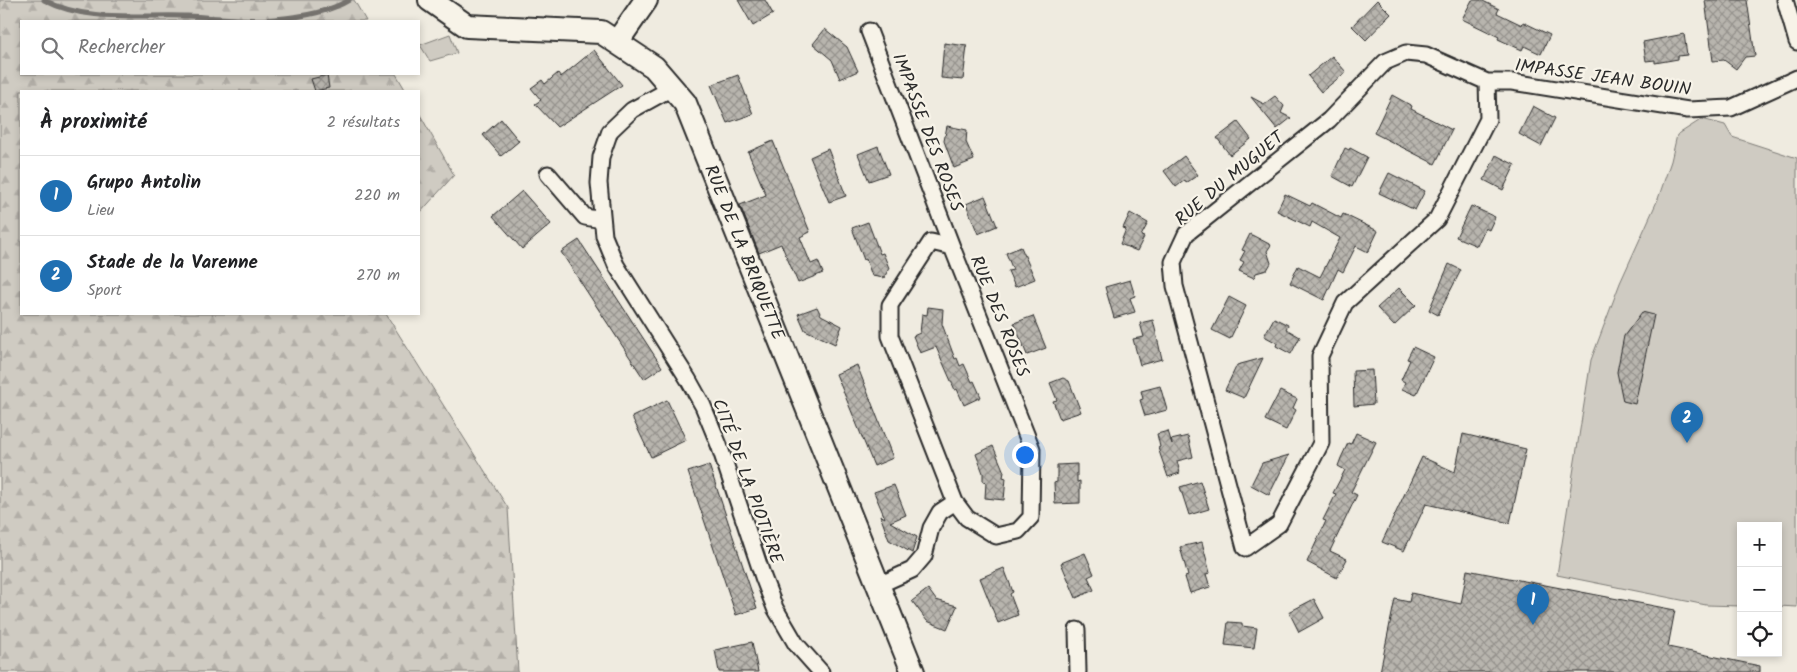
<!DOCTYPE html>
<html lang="fr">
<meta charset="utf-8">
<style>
:root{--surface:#fff;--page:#f2f2f2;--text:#202124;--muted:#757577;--line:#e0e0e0;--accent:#1f6fb2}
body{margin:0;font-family:Kalam,sans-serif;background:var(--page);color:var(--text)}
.controls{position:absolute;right:15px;bottom:15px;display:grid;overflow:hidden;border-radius:0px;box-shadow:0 2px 8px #0003}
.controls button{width:45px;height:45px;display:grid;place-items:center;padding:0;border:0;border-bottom:1px solid var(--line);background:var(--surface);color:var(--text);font:25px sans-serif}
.you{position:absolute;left:1024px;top:454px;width:18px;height:18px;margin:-12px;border:4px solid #fff;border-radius:50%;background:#1a73e8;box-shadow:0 0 0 8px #1a73e833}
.badge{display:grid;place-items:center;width:32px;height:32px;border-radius:50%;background:var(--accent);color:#fff;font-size:16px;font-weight:700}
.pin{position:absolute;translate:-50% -41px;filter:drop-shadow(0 1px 2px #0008)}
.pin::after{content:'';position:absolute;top:26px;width:18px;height:15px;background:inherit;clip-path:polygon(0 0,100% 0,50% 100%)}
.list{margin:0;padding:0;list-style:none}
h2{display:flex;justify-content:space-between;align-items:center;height:65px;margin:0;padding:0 20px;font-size:21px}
h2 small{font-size:16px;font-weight:400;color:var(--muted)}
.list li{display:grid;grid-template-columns:32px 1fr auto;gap:15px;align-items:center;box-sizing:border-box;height:80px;padding:0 20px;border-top:1px solid var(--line)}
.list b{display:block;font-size:19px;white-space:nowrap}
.list p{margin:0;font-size:16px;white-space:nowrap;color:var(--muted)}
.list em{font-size:16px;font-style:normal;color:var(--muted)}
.icon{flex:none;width:28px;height:28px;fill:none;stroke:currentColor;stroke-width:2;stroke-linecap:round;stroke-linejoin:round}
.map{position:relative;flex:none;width:1797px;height:672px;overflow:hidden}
.search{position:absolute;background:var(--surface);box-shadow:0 2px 8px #0003;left:20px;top:20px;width:400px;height:55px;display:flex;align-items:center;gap:12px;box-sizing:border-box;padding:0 18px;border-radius:0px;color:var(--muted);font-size:19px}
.panel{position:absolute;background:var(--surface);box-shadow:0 2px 8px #0003;left:20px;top:90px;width:400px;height:225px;border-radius:0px}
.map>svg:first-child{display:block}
.green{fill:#cfcbc2;stroke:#7d7b76}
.forest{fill:url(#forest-firs);stroke:#7d7b76}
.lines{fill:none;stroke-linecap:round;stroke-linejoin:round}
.stream{stroke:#74726e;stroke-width:5}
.building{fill:url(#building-cross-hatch);stroke:#2b2b2b}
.street-casing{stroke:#2b2b2b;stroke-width:19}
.secondary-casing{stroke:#2b2b2b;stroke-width:26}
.street{stroke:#f7f3e8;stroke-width:15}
.secondary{stroke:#f7f3e8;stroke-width:22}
.labels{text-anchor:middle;stroke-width:4.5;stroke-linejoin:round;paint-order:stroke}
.street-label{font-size:18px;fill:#2b2b2b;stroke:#f7f3e8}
</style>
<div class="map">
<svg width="1797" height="672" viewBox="0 0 1797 672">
<defs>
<pattern id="forest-firs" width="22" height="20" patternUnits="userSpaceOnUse" patternTransform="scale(1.25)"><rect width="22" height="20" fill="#cfcbc2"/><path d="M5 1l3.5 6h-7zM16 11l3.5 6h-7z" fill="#b2aea7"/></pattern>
<pattern id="building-cross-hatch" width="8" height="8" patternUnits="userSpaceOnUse" patternTransform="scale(1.25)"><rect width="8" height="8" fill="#b8b5ae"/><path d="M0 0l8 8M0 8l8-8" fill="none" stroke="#96938e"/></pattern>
</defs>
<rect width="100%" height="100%" fill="#efebe0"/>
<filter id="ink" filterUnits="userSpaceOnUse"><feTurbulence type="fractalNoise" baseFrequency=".02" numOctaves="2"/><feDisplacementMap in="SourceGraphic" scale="10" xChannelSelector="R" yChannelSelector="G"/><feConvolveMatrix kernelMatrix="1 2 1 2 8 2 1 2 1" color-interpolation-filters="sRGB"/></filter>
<g filter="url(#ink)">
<path class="green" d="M450,34L457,53L430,61L420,45Z
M1702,119L1725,125L1732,137L1797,158V607L1778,606V526H1741V606L1706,605L1557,575L1591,360L1620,283L1658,199L1671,161L1677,135Z"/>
<path class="forest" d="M0,0H354L366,21H21V74H396L406,91H21V314H386L508,508L518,672H0Z
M419,113L454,175L419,214Z"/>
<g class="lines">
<path class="stream" d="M44,0C87,23 140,14 187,16C215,17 249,22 275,19C300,17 328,13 349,0"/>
</g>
<path class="building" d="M738,0H765L773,14L753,26Z
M1377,0L1391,14L1366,40L1352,26Z
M1472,0H1481L1499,9L1497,13L1522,25L1523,22L1550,35L1541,54L1524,46L1522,50L1498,39L1499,37L1462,19Z
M1705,0H1747L1755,56L1745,57L1736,69L1724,60L1713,61Z
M825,29L847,47L858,71L840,79L832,60L813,44Z
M1684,34L1687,55L1678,56V59L1655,63V60L1646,61L1643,42Z
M944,43L967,46L963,80L941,78Z
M594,50L622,85L557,127L535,104L541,100L531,88L542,80L545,84L558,73L561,77Z
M1332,56L1346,72L1321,92L1308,76Z
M327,75L329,88L315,91L311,79Z
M738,75L753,114L727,123L711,85Z
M1392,95L1412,106L1411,109L1452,130L1435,164L1374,133Z
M1275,96L1284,106L1281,113L1291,118L1277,129L1251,97L1264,104Z
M1533,106L1555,118L1541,146L1519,134Z
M501,119L519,141L501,156L483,135Z
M1238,122L1251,139L1230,155L1217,138Z
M947,126L967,130L966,142L974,160L954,168L944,141Z
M773,141L810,232L800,237L811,264L818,261L823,273L798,283L781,244L759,253L740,205L766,195L748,152Z
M878,146L889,174L869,181L858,154Z
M1345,148L1349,150L1350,148L1367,157L1352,187L1332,176Z
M828,149L846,196L829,202L810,157Z
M1496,155L1515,165L1503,190L1484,180Z
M1184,156L1198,175L1186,183L1185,180L1176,187L1164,171Z
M1389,173L1425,191L1415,210L1379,193Z
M522,191L551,224L522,249L493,216Z
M1285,194L1310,206L1312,203L1341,218L1343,214L1378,231L1368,252L1356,246L1343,272L1338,269L1324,300L1290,283L1298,266L1320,277L1340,238L1312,222L1310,227L1277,211Z
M985,196L997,226L978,234L966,204Z
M1471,206L1495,217L1489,230L1485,228L1477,246L1456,237Z
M1130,213L1148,223L1141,236L1144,237L1137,251L1120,244L1126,229L1123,228Z
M868,222L880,254L883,253L889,268L884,278L872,276L866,259L864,260L852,228Z
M1250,234L1271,245L1267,251L1271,263L1267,270L1256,273L1254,278L1239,271L1244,262L1240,260L1245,251L1242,250Z
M579,240L662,367L644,379L561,252Z
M1021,247L1035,279L1015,287L1008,271L1013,270L1006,253Z
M1449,264L1461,270L1438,315L1429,310Z
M1130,280L1135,296L1130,298L1135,312L1114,318L1105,287Z
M1399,288L1416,305L1394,326L1377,308Z
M1229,297L1246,306L1230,339L1212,330Z
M817,307L821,315L842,326L835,344L805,330L798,314Z
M928,307L943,309L942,324L955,359L957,358L960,366L964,364L972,382L974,381L981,397L964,405L957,389L955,390L936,347L920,353L913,336L920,333L922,314L927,315Z
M1642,312L1654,315L1635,404L1623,401L1617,372L1624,336Z
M1033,316L1046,348L1027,355L1014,323Z
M1274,318L1288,325L1286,329L1300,337L1291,354L1276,346L1277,343L1264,336Z
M1153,320L1162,359L1140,365L1133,339L1144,337L1140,323Z
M1413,347L1434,357L1416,395L1402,389L1405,382L1401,380L1410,360L1407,359Z
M1263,358L1244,398L1225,390L1237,365Z
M857,365L893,458L874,466L836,374Z
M1372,370L1374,404L1354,406L1353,371Z
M1063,378L1069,381L1081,412L1060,419L1053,401L1057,400L1050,383Z
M1160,386L1167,410L1145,416L1140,400L1143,399L1141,391Z
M1280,391L1297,399L1293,408L1296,410L1286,430L1265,420Z
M667,400L686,440L651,457L632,417Z
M1168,431L1172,444L1171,440L1188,436L1193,457L1177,461L1180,473L1168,477L1158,448L1160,447L1157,434Z
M1356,433L1376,442L1351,492L1357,495L1330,551L1347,559L1337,578L1307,562L1326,521L1323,520L1336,494L1333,493L1345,470L1338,466L1341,458L1348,443L1351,444Z
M1463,434L1526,449L1510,523L1426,504L1404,551L1382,542L1422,457L1455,472Z
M993,446L1004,472L1003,477L1006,478L1004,500L985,498L986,482L983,481V473L976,454Z
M1289,455L1269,495L1251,485L1262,463Z
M1077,464V482L1080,481V503L1055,504L1054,483L1057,482V465Z
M709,465L757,608L736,615L688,472Z
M1200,481L1209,509L1189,515L1180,487Z
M894,485L906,515L890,522L917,537L912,553L889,540L880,515L885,518L874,492Z
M1202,542L1210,573L1206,574L1210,587L1190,593L1185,577L1188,576L1180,547Z
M1085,553L1094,574L1088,577L1094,590L1076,598L1061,563Z
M1004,568L1013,592L1010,594L1018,615L998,623L980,578Z
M1467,570L1675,610L1668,647L1760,666V672H1380L1395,599L1409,602L1411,593L1461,604Z
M928,589L936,600L957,606L947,629L927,621L912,601Z
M1314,599L1324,618L1299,632L1289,612Z
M1228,622L1242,623V626L1257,628L1254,648L1225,645Z
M752,642L758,672H719L715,650Z"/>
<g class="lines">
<g class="street-casing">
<path id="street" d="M1785,0L1797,42
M869,31L952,247
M1487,82L1488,119L1437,219L1345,303L1320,356L1321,443L1279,524L1245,548L1175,286L1173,262L1186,234L1329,120L1385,62L1406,53L1426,55L1487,82H1512L1688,110L1731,108L1797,78
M672,88L632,110L610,131L601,157L599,183L604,236L616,265L688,379L703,406L719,445L763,577L775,608L796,644L821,672
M548,174L585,217L602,220
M879,585L912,570L924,556L931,528L940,512L955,502L890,336V305L931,242L952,247L1032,449L1031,517L1018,531L996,536L967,518L955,502
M1077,630L1078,672"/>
</g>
<g class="secondary-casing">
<g id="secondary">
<path id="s1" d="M430,0L467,26L601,32L654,67L685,103L913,672"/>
<path d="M617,42L646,0"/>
</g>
</g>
<use href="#street" class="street"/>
<use href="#secondary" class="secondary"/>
</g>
</g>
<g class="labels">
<g class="street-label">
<text transform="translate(1603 77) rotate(8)" y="6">IMPASSE JEAN BOUIN</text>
<text transform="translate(928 132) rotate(69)" y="6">IMPASSE DES ROSES</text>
<text transform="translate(1229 178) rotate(-40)" y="6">RUE DU MUGUET</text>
<text dy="6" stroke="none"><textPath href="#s1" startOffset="451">RUE DE LA BRIQUETTE</textPath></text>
<text transform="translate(1000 316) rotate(68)" y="6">RUE DES ROSES</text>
<text transform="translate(748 481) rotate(70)" y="6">CITÉ DE LA PIOTIÈRE</text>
</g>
</g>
</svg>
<div class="controls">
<button>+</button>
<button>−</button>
<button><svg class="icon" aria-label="locate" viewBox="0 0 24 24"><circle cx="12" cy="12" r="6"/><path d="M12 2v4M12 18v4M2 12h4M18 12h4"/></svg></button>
</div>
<div class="you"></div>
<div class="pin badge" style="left:1533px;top:625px">1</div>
<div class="pin badge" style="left:1687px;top:443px">2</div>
<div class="search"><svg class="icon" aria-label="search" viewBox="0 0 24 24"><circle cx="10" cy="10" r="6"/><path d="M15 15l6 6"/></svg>Rechercher</div>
<section class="panel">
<h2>À proximité<small>2 résultats</small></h2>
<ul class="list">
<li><span class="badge">1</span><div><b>Grupo Antolin</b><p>Lieu</p></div><em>220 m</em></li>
<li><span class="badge">2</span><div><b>Stade de la Varenne</b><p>Sport</p></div><em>270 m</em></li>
</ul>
</section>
</div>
